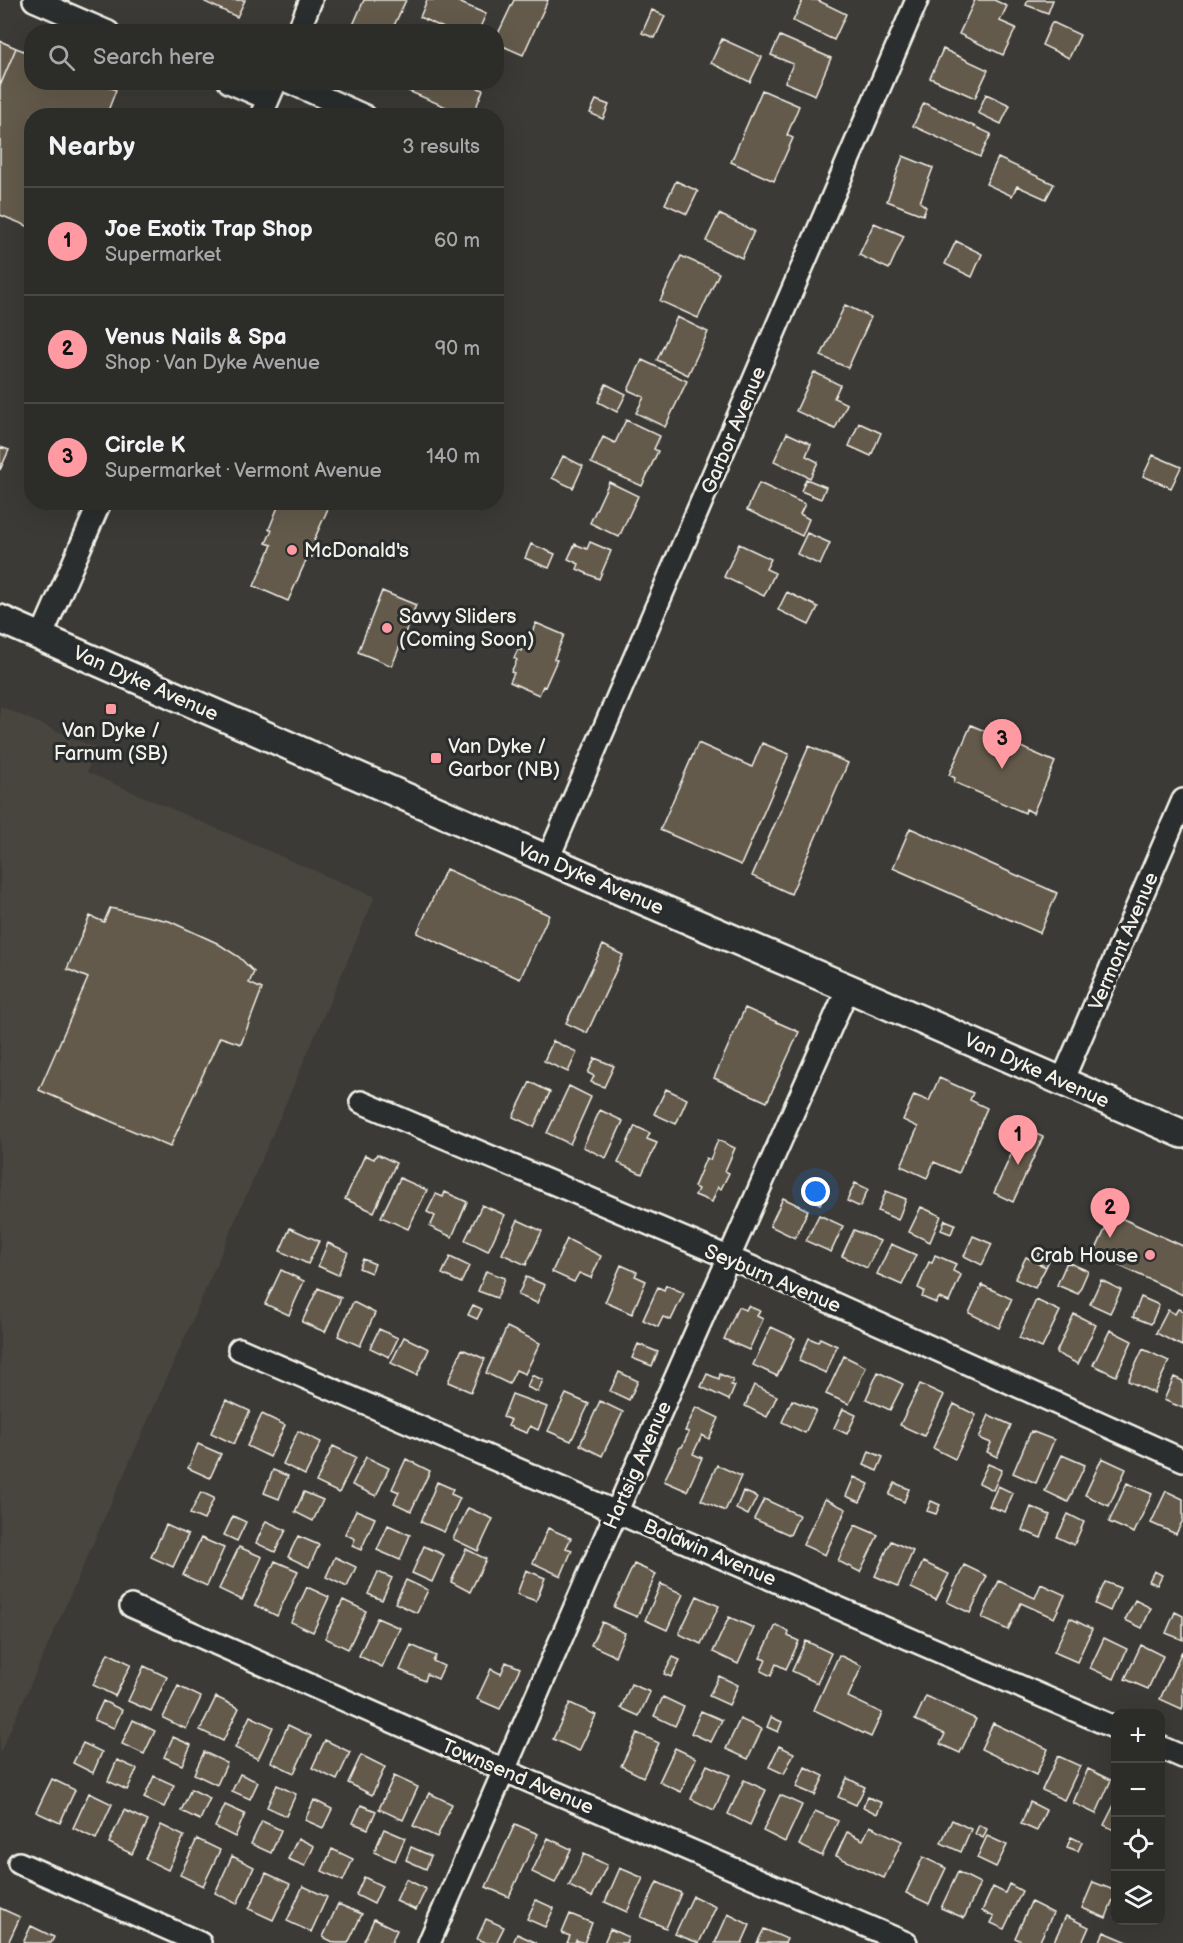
<!DOCTYPE html>
<meta charset="utf-8">
<style>
:root{--surface:#2c2c29;--page:#343431;--text:#f1f3f6;--muted:#a6a7a8;--line:#484846;--accent:#ff9aa2}
body{margin:0;font-family:"Balsamiq Sans",sans-serif;background:var(--page);color:var(--text)}
.controls{position:absolute;right:18px;bottom:18px;display:grid;overflow:hidden;border-radius:12px;box-shadow:0 6px 24px #0002}
.controls button{width:54px;height:54px;display:grid;place-items:center;padding:0;border:0;border-bottom:2px solid var(--line);background:var(--surface);color:var(--text);font:30px sans-serif}
.you{position:absolute;left:816px;top:1192px;width:21px;height:21px;margin:-15px;border:4px solid #fff;border-radius:50%;background:#1a73e8;box-shadow:0 0 0 9px #1a73e833}
.badge{display:grid;place-items:center;width:39px;height:39px;border-radius:50%;background:var(--accent);color:#111;font-size:20px;font-weight:700}
.pin{position:absolute;translate:-50% -50px;filter:drop-shadow(0 2px 3px #0008)}
.pin::after{content:'';position:absolute;top:32px;width:21px;height:18px;background:inherit;clip-path:polygon(0 0,100% 0,50% 100%)}
.list{margin:0;padding:0;list-style:none}
h2{display:flex;justify-content:space-between;align-items:center;height:78px;margin:0;padding:0 24px;font-size:26px}
h2 small{font-size:20px;font-weight:400;color:var(--muted)}
.list li{display:grid;grid-template-columns:39px 1fr auto;gap:18px;align-items:center;box-sizing:border-box;height:108px;padding:0 24px;border-top:2px solid var(--line)}
.list b{display:block;font-size:22px;white-space:nowrap}
.list p{margin:0;font-size:20px;white-space:nowrap;color:var(--muted)}
.list em{font-size:20px;font-style:normal;color:var(--muted)}
.icon{flex:none;width:33px;height:33px;fill:none;stroke:currentColor;stroke-width:2;stroke-linecap:round;stroke-linejoin:round}
.map{position:relative;flex:none;width:1183px;height:1943px;overflow:hidden}
.search{position:absolute;background:var(--surface);box-shadow:0 6px 24px #0002;left:24px;top:24px;width:480px;height:66px;display:flex;align-items:center;gap:15px;box-sizing:border-box;padding:0 21px;border-radius:24px;color:var(--muted);font-size:22px}
.panel{position:absolute;background:var(--surface);box-shadow:0 6px 24px #0002;left:24px;top:108px;width:480px;height:402px;border-radius:24px}
.map>svg:first-child{display:block}
.built{fill:#47443d}
.building{fill:#645a4c;stroke:#f4f1e8;stroke-width:1.5}
.lines{fill:none;stroke-linecap:round;stroke-linejoin:round}
.minor-casing{stroke:#f4f1e8;stroke-width:26}
.major-casing{stroke:#f4f1e8;stroke-width:32}
.minor{stroke:#2a2d2e;stroke-width:21}
.major{stroke:#2a2d2e;stroke-width:27}
.poi-dot{fill:#ff9aa2;stroke:#2a2d2e;stroke-width:2}
.labels{text-anchor:middle;stroke-width:6;stroke-linejoin:round;paint-order:stroke}
.street-label{font-size:20px;fill:#f4f1e8;stroke:#2a2d2e}
.poi-label{font-size:20px;fill:#f4f1e8;stroke:#2a2d2e;text-anchor:start}
</style>
<div class="map">
<svg width="1183" height="1943" viewBox="0 0 1183 1943">
<rect width="100%" height="100%" fill="#3b3a37"/>
<filter id="ink" filterUnits="userSpaceOnUse"><feTurbulence type="fractalNoise" baseFrequency=".0167" numOctaves="2"/><feDisplacementMap in="SourceGraphic" scale="12" xChannelSelector="R" yChannelSelector="G"/><feConvolveMatrix kernelMatrix="1 2 1 2 8 2 1 2 1" color-interpolation-filters="sRGB"/></filter>
<g filter="url(#ink)">
<path class="built" d="M0,706L96,748L87,772L375,897L182,1344L0,1753Z"/>
<path class="building" d="M206,0H245L237,17L205,2Z
M364,0H406L391,32H350Z
M427,0H454L486,14L478,32H452L420,17Z
M514,0H548L523,55L496,43V38Z
M803,0H817L846,14L834,40L793,21Z
M975,0H994L1007,6L1000,21L1016,28L1003,55L959,34Z
M1028,0H1053L1048,13L1026,5Z
M652,10L665,16L655,38L642,33Z
M1052,22L1080,35L1069,58L1042,45Z
M780,36L831,58L815,95L785,82L793,64L771,55Z
M722,39L762,57L750,82L711,63Z
M0,41L16,48L0,86Z
M16,48L32,54V82H99L116,90L106,116H32V228L0,215V86Z
M943,49L988,70L975,98L930,78Z
M401,82H465L483,90L473,115L474,116H467L399,87Z
M762,90L799,106L787,135L793,138L774,181L731,162Z
M986,94L1010,105L1001,124L978,113Z
M596,100L609,105L603,119L590,113Z
M924,103L991,134L980,157L913,126Z
M903,156L933,168L920,202L926,207L923,215L887,201Z
M998,158L1054,184L1046,199L1017,186L1012,196L986,184Z
M676,181L698,191L687,214L665,204Z
M719,214L754,231L742,258L706,241Z
M874,223L904,236L889,269L859,255Z
M956,241L982,254L972,277L945,264Z
M681,256L719,273L698,318L660,301Z
M845,305L871,317L848,368L821,356Z
M677,317L708,332L688,375L657,360Z
M642,360L687,381L665,427L636,413L644,397L628,390Z
M814,372L840,385L834,398L847,404L835,429L796,411Z
M606,384L626,394L617,412L598,402Z
M626,420L660,436L654,449L658,451L642,486L591,463L603,437L615,443Z
M859,423L881,433L871,456L849,446Z
M787,433L811,444L806,456L818,462L810,478L774,461Z
M0,447L9,450L0,470Z
M1153,455L1181,467L1171,488L1143,476Z
M563,456L583,466L573,488L552,478Z
M806,479L826,487L821,499L801,491Z
M609,482L638,496L619,537L590,523Z
M759,483L805,504L800,514L809,519L802,536L747,510Z
M280,502H331L314,540L318,542L312,557L308,556L288,601L254,586L272,545L266,543L272,530L269,529Z
M807,533L830,543L820,565L797,554Z
M590,542L611,551L599,579L577,569L579,564L568,559L575,544L587,549Z
M531,544L555,554L549,568L525,558Z
M739,544L771,559L766,569L775,573L764,596L724,577Z
M382,591L416,605L392,666L358,652Z
M787,592L818,607L809,625L778,610Z
M536,623L564,635L554,659L557,660L545,687L543,686L539,695L510,682L514,673L511,672L517,660L514,658L518,649L521,651L524,645L526,646Z
M971,725L1055,762L1033,813L1026,809L1025,813L954,782L955,778L949,775Z
M698,743L752,767L762,743L789,754L741,865L660,830Z
M809,746L848,763L791,894L752,876Z
M910,828L1057,893L1040,933L893,868Z
M446,869L549,915L520,979L417,933Z
M110,908L169,921L217,943L239,957L254,972L249,983L262,989L241,1044L220,1037L170,1147L39,1090L88,978L67,969L90,916L104,922Z
M603,945L623,955L587,1033L566,1023Z
M745,1008L799,1032L767,1102L714,1078Z
M553,1041L577,1052L568,1072L544,1061Z
M595,1058L614,1066L604,1087L591,1082L594,1076L588,1073Z
M939,1078L973,1093L970,1100L987,1108L959,1173L934,1162L927,1178L901,1166L918,1127L903,1120L914,1095L929,1101Z
M530,1082L550,1092L534,1127L513,1117Z
M569,1086L591,1097L570,1144L547,1133Z
M666,1089L687,1099L676,1124L654,1114Z
M600,1110L623,1121L606,1158L583,1147Z
M635,1126L650,1133L647,1139L657,1143L642,1174L618,1163Z
M1023,1128L1043,1137L1013,1202L994,1193Z
M718,1140L735,1148L725,1171L729,1173L721,1189L718,1187L712,1202L695,1195L698,1189L694,1187L706,1158L710,1160Z
M377,1154L396,1163L374,1212L345,1199L365,1155L374,1159Z
M400,1178L427,1190L408,1229L381,1217Z
M816,1180L828,1186L820,1204L808,1198Z
M855,1183L868,1189L860,1207L847,1201Z
M886,1191L906,1199L898,1220L878,1211Z
M445,1192L467,1202L452,1237L430,1227L435,1216L427,1212L436,1194L443,1197Z
M783,1198L808,1210L795,1238L770,1226Z
M482,1205L505,1215L488,1251L465,1240Z
M921,1207L941,1216L930,1242L909,1232Z
M1112,1214L1183,1246V1295L1094,1254Z
M819,1215L843,1226L831,1252L806,1241Z
M518,1220L542,1231L526,1265L502,1254Z
M945,1220L955,1224L951,1234L941,1230Z
M290,1228L319,1241L308,1264L280,1251Z
M854,1230L880,1241L867,1268L842,1256Z
M973,1236L992,1244L982,1265L964,1256Z
M567,1239L601,1256L591,1278L579,1273L574,1282L552,1272Z
M328,1243L348,1252L338,1275L318,1266Z
M891,1244L916,1255L902,1285L877,1274Z
M1039,1253L1050,1258L1046,1267L1035,1262Z
M935,1255L956,1264L953,1271L961,1275L949,1302L939,1298L936,1303L922,1297L924,1291L918,1288L929,1262L932,1263Z
M450,1257L469,1266L461,1283L442,1274Z
M1026,1257L1046,1267L1035,1288L1015,1279Z
M363,1259L375,1264L371,1273L359,1268Z
M1067,1262L1088,1271L1078,1294L1057,1285Z
M621,1265L637,1272L635,1276L646,1281L632,1314L605,1302Z
M281,1270L304,1281L289,1315L265,1304Z
M486,1271L505,1278L497,1298L478,1291Z
M526,1277L545,1285L537,1303L518,1295Z
M1101,1280L1121,1290L1110,1313L1090,1304Z
M666,1285L684,1293L671,1320L663,1317L658,1327L643,1320L658,1287L664,1290Z
M982,1285L1012,1299L999,1328L969,1313Z
M318,1288L341,1298L325,1332L302,1322Z
M1141,1297L1159,1305L1151,1324L1133,1317Z
M1036,1300L1060,1311L1042,1348L1019,1338Z
M353,1302L375,1313L360,1346L338,1336Z
M473,1305L482,1309L477,1319L468,1315Z
M748,1306L760,1311L757,1316L763,1319L749,1350L724,1339L738,1307L746,1310Z
M1178,1309L1183,1311L1182,1346L1156,1333L1168,1310L1175,1314Z
M1074,1314L1096,1325L1078,1364L1056,1353Z
M507,1327L540,1343L525,1374L516,1370L509,1384L486,1373Z
M771,1327L795,1338L777,1376L753,1365Z
M379,1329L398,1338L389,1357L370,1348Z
M1110,1330L1132,1341L1116,1376L1093,1365Z
M404,1337L429,1349L417,1375L391,1363Z
M809,1338L818,1342L820,1338L837,1346L826,1373L799,1361Z
M638,1344L658,1352L652,1366L632,1358Z
M462,1349L485,1359L471,1392L448,1382Z
M1143,1349L1169,1361L1154,1393L1128,1381Z
M844,1356L866,1367L849,1404L826,1394Z
M619,1372L638,1381L629,1400L610,1391Z
M878,1372L903,1384L890,1410L866,1399Z
M707,1374L719,1379L720,1374L733,1380L731,1385L735,1386L729,1400L701,1387Z
M532,1375L543,1380L538,1392L527,1387Z
M1174,1377L1183,1381V1408L1164,1400Z
M920,1384L944,1395L924,1436L900,1425Z
M754,1385L777,1396L767,1417L745,1406Z
M512,1394L547,1407L538,1430L530,1426L527,1433L508,1426L511,1420L503,1417Z
M566,1394L589,1404L571,1441L548,1431Z
M226,1400L250,1411L234,1444L211,1433Z
M792,1400L816,1410L805,1433L782,1422Z
M600,1401L623,1412L602,1456L580,1445Z
M954,1404L976,1415L955,1459L933,1448Z
M696,1407L719,1418L709,1439L702,1435L693,1454L702,1458L687,1491L664,1481L680,1447H682L689,1432L685,1431Z
M843,1409L856,1415L847,1434L834,1428Z
M262,1414L285,1425L270,1457L247,1446Z
M989,1415L1011,1425L997,1457L987,1452L991,1443L979,1438Z
M298,1431L321,1442L305,1475L283,1464Z
M1031,1431L1054,1440L1036,1483L1013,1473Z
M198,1444L221,1454L210,1478L188,1468Z
M333,1446L356,1457L339,1493L316,1482Z
M869,1451L883,1457L877,1471L864,1465Z
M1062,1455L1085,1465L1068,1502L1045,1491Z
M366,1457L389,1468L376,1496L352,1485Z
M1102,1458L1126,1469L1109,1506L1085,1495Z
M406,1459L430,1471L411,1511L394,1503L399,1492L392,1489Z
M988,1464L1002,1470L993,1490L979,1483Z
M717,1465L741,1476L725,1511L701,1500Z
M273,1470L288,1476L279,1499L264,1493Z
M854,1477L869,1484L860,1502L846,1496Z
M437,1482L453,1489L451,1494L460,1498L444,1532L421,1522Z
M895,1483L909,1489L904,1502L889,1495Z
M1127,1483L1152,1494L1134,1533L1109,1522Z
M998,1486L1013,1493L1005,1512L989,1506Z
M743,1491L757,1497L748,1515L736,1509Z
M1166,1491L1183,1499V1520L1176,1534L1151,1523Z
M201,1492L214,1498L204,1520L190,1514Z
M304,1492L323,1500L313,1521L295,1512Z
M764,1499L799,1515L790,1535L754,1519Z
M825,1499L846,1509L825,1555L803,1545Z
M931,1501L940,1505L936,1514L927,1511Z
M1031,1507L1050,1515L1041,1538L1022,1530Z
M468,1508L493,1519L478,1551L453,1539Z
M356,1510L375,1518L361,1550L352,1546L355,1539L345,1534Z
M1068,1514L1084,1522L1074,1545L1057,1537Z
M233,1516L246,1522L237,1541L224,1535Z
M266,1521L286,1530L275,1552L256,1543Z
M166,1525L188,1535L173,1567L151,1557Z
M388,1525L410,1535L400,1560L377,1550Z
M855,1525L878,1535L860,1572L838,1561Z
M548,1528L571,1538L566,1548L572,1550L561,1576L533,1563Z
M298,1536L319,1545L309,1567L288,1557Z
M201,1538L224,1548L207,1586L183,1575Z
M891,1541L913,1551L898,1586L875,1576Z
M424,1546L444,1555L432,1582L412,1573Z
M239,1547L262,1557L242,1600L219,1589Z
M466,1549L486,1559L470,1592L451,1582Z
M335,1557L356,1567L347,1587L326,1577Z
M275,1561L298,1571L277,1616L255,1605Z
M923,1562L949,1574L936,1600L911,1588Z
M634,1564L656,1574L637,1617L614,1607Z
M964,1565L987,1576L970,1613L947,1602Z
M526,1570L545,1578L536,1601L517,1594Z
M1154,1571L1162,1575L1157,1585L1149,1581Z
M378,1572L392,1578L382,1600L368,1594Z
M406,1580L428,1590L417,1613L395,1603Z
M999,1581L1035,1598L1041,1584L1065,1595L1054,1618L1021,1603L1008,1630L982,1618Z
M1105,1582L1120,1588L1110,1611L1095,1604Z
M661,1584L683,1594L667,1630L645,1620Z
M307,1587L329,1597L313,1632L291,1622Z
M697,1596L719,1606L701,1644L679,1634Z
M343,1600L366,1611L348,1649L325,1638Z
M1135,1600L1151,1608L1142,1628L1125,1620Z
M1175,1612L1183,1616V1640L1166,1633Z
M729,1617L754,1628L738,1664L713,1652Z
M377,1618L400,1628L382,1667L359,1656Z
M1070,1618L1092,1629L1077,1662L1054,1652Z
M602,1622L625,1633L615,1656L591,1645Z
M776,1625L789,1632L788,1636L799,1641L786,1669L776,1664L771,1676L761,1671L766,1660L760,1658Z
M1104,1638L1127,1649L1114,1679L1090,1668Z
M806,1641L831,1653L817,1683L792,1671Z
M411,1645L436,1656L433,1661L444,1666L438,1679L427,1674L425,1681L400,1670Z
M1141,1645L1163,1656L1148,1689L1125,1679Z
M1182,1651L1183,1706L1182,1709L1160,1699Z
M108,1653L131,1664L115,1696L93,1685Z
M839,1655L862,1666L848,1697L882,1713L871,1737L814,1710Z
M673,1657L680,1660L671,1677L664,1674Z
M506,1662L520,1668L500,1709L477,1699L491,1669L501,1674Z
M144,1666L167,1677L151,1711L128,1701Z
M719,1676L738,1685L729,1705L709,1696Z
M631,1684L650,1692L639,1716L621,1708Z
M178,1686L201,1697L186,1729L163,1718Z
M926,1696L976,1719L960,1753L940,1744L945,1734L915,1720Z
M216,1697L239,1708L223,1741L200,1730Z
M663,1697L684,1707L675,1726L654,1716Z
M103,1701L122,1710L114,1728L94,1720Z
M570,1703L596,1715L579,1751L553,1739Z
M701,1711L722,1720L711,1742L691,1733Z
M250,1716L273,1727L258,1759L235,1748Z
M771,1717L782,1722L778,1732L767,1727Z
M740,1719L762,1729L748,1759L726,1749Z
M133,1720L155,1731L144,1754L122,1744Z
M993,1723L1048,1749L1036,1775L981,1749Z
M288,1725L311,1736L294,1773L271,1762Z
M637,1733L659,1743L643,1777L621,1766Z
M173,1737L191,1745L182,1765L164,1757Z
M325,1740L350,1752L337,1780L312,1768Z
M83,1743L102,1752L93,1773L73,1763Z
M779,1746L794,1753L784,1774L769,1767Z
M675,1748L696,1758L681,1792L659,1782Z
M204,1752L227,1763L217,1785L194,1774Z
M361,1755L385,1767L372,1795L348,1783Z
M1058,1756L1080,1766L1064,1800L1042,1790Z
M117,1760L137,1769L127,1790L108,1781Z
M707,1765L730,1775L714,1810L691,1799Z
M805,1767L824,1776L815,1795L796,1787Z
M1088,1769L1111,1780L1096,1814L1073,1803Z
M240,1774L258,1782L250,1799L232,1791Z
M154,1776L174,1785L164,1807L144,1798Z
M394,1776L418,1787L403,1820L379,1809Z
M847,1778L865,1787L856,1805L838,1797Z
M52,1779L75,1790L60,1823L36,1812Z
M744,1780L766,1790L750,1825L728,1814Z
M277,1785L296,1794L286,1816L267,1807Z
M191,1789L210,1798L200,1820L181,1811Z
M89,1793L112,1804L96,1839L73,1828Z
M429,1793L452,1804L437,1837L413,1826Z
M780,1795L802,1805L785,1842L763,1831Z
M868,1797L882,1803L877,1814L863,1807Z
M314,1800L332,1809L323,1828L305,1820Z
M1116,1801V1831L1104,1825Z
M1030,1802L1046,1810L1037,1831L1021,1824Z
M225,1805L245,1814L235,1837L215,1827Z
M361,1805L376,1811L368,1829L353,1823Z
M124,1810L148,1821L132,1854L109,1843Z
M815,1811L838,1821L822,1856L799,1845Z
M952,1820L971,1829L961,1852L941,1843Z
M262,1821L281,1830L271,1853L251,1844Z
M515,1824L538,1834L509,1897L486,1887Z
M161,1825L184,1836L168,1870L145,1859Z
M979,1825L987,1829L983,1838L975,1834Z
M870,1826L902,1841L884,1878L836,1856L847,1832L863,1840Z
M384,1829L405,1838L395,1861L374,1852Z
M987,1836L1007,1845L996,1867L977,1858Z
M1071,1837L1082,1842L1078,1851L1067,1847Z
M298,1838L314,1846L305,1866L288,1859Z
M548,1838L571,1849L555,1883L532,1872Z
M197,1839L220,1850L203,1886L180,1875Z
M411,1847L431,1856L426,1869L406,1860Z
M332,1849L353,1859L343,1881L322,1871Z
M584,1854L607,1865L592,1897L569,1886Z
M232,1856L254,1867L237,1904L215,1893Z
M923,1857L946,1868L929,1904L906,1893Z
M620,1868L643,1878L627,1912L605,1902Z
M958,1872L980,1883L964,1918L941,1908Z
M266,1873L290,1884L273,1920L249,1909Z
M364,1877L382,1886L374,1904L356,1895Z
M406,1879L426,1889L416,1910L396,1901Z
M657,1882L681,1893L666,1928L641,1917Z
M1093,1882L1116,1891L1106,1918L1082,1908Z
M1009,1884L1022,1891L1004,1929L991,1923L994,1917L982,1911L993,1887L1005,1893Z
M303,1886L327,1897L311,1932L287,1921Z
M693,1896L716,1907L699,1943L675,1934Z
M536,1900L554,1908L545,1927L527,1919Z
M1031,1902L1053,1913L1039,1943H1025L1015,1938Z
M338,1904L362,1914L348,1943H335L323,1937Z
M0,1908L20,1917L8,1943H0Z
M570,1914L592,1923L584,1943L576,1940L575,1943H567L570,1936L562,1933Z
M728,1914L750,1925L742,1943H715Z
M1066,1916L1089,1927L1082,1943H1053Z
M374,1919L397,1930L391,1943H363Z
M486,1919L504,1927L496,1943H487L477,1939Z
M31,1926L54,1937L51,1943H23Z
M610,1929L628,1937L626,1943H604Z
M764,1929L787,1939L785,1943H757Z
M1104,1932L1130,1943H1099Z
M517,1934L537,1943H513Z"/>
<g class="lines">
<g class="minor-casing">
<path id="minor" d="M34,0L108,32
M298,32L311,0
M229,82L268,99
M289,82L365,116
M261,116L274,86
M41,637L100,502
M548,859L917,0
M1062,1081L1183,800
M361,1102L770,1275L1183,1460
M239,1349L1116,1728
M131,1606L487,1763L906,1943
M1160,1747L1183,1757
M19,1863L200,1943
M429,1943L608,1531L848,988"/>
</g>
<g class="major-casing">
<path id="major" d="M0,619L602,883L848,988L1183,1134"/>
</g>
<use href="#minor" class="minor"/>
<use href="#major" class="major"/>
</g>
</g>
<g class="poi-dot">
<circle cx="292" cy="550" r="6"/>
<circle cx="387" cy="628" r="6"/>
<rect x="105" y="703" width="12" height="12" rx="3"/>
<rect x="430" y="752" width="12" height="12" rx="3"/>
<circle cx="1150" cy="1255" r="6"/>
</g>
<g class="labels">
<g class="street-label">
<text transform="translate(733 430) rotate(-67)" y="7">Garbor Avenue</text>
<text transform="translate(146 683) rotate(24)" y="7">Van Dyke Avenue</text>
<text transform="translate(591 878) rotate(23)" y="7">Van Dyke Avenue</text>
<text transform="translate(1123 941) rotate(-67)" y="7">Vermont Avenue</text>
<text transform="translate(1037 1070) rotate(24)" y="7">Van Dyke Avenue</text>
<text transform="translate(773 1278) rotate(23)" y="7">Seyburn Avenue</text>
<text transform="translate(637 1465) rotate(-66)" y="7">Hartsig Avenue</text>
<text transform="translate(710 1552) rotate(23)" y="7">Baldwin Avenue</text>
<text transform="translate(518 1776) rotate(23)" y="7">Townsend Avenue</text>
</g>
<g class="poi-label">
<text x="304" y="557">McDonald's</text>
<text x="399" y="623">Savvy Sliders<tspan x="399" dy="23">(Coming Soon)</tspan></text>
<text x="111" y="737" text-anchor="middle">Van Dyke /<tspan x="111" dy="23">Farnum (SB)</tspan></text>
<text x="448" y="753">Van Dyke /<tspan x="448" dy="23">Garbor (NB)</tspan></text>
<text x="1138" y="1262" text-anchor="end">Crab House</text>
</g>
</g>
</svg>
<div class="controls">
<button>+</button>
<button>−</button>
<button><svg class="icon" aria-label="locate" viewBox="0 0 24 24"><circle cx="12" cy="12" r="6"/><path d="M12 2v4M12 18v4M2 12h4M18 12h4"/></svg></button>
<button><svg class="icon" aria-label="layers" viewBox="0 0 24 24"><path d="M12 4l9 5-9 5-9-5zM3 14l9 5 9-5"/></svg></button>
</div>
<div class="you"></div>
<div class="pin badge" style="left:1018px;top:1165px">1</div>
<div class="pin badge" style="left:1110px;top:1238px">2</div>
<div class="pin badge" style="left:1002px;top:769px">3</div>
<div class="search"><svg class="icon" aria-label="search" viewBox="0 0 24 24"><circle cx="10" cy="10" r="6"/><path d="M15 15l6 6"/></svg>Search here</div>
<section class="panel">
<h2>Nearby<small>3 results</small></h2>
<ul class="list">
<li><span class="badge">1</span><div><b>Joe Exotix Trap Shop</b><p>Supermarket</p></div><em>60 m</em></li>
<li><span class="badge">2</span><div><b>Venus Nails &amp; Spa</b><p>Shop · Van Dyke Avenue</p></div><em>90 m</em></li>
<li><span class="badge">3</span><div><b>Circle K</b><p>Supermarket · Vermont Avenue</p></div><em>140 m</em></li>
</ul>
</section>
</div>
